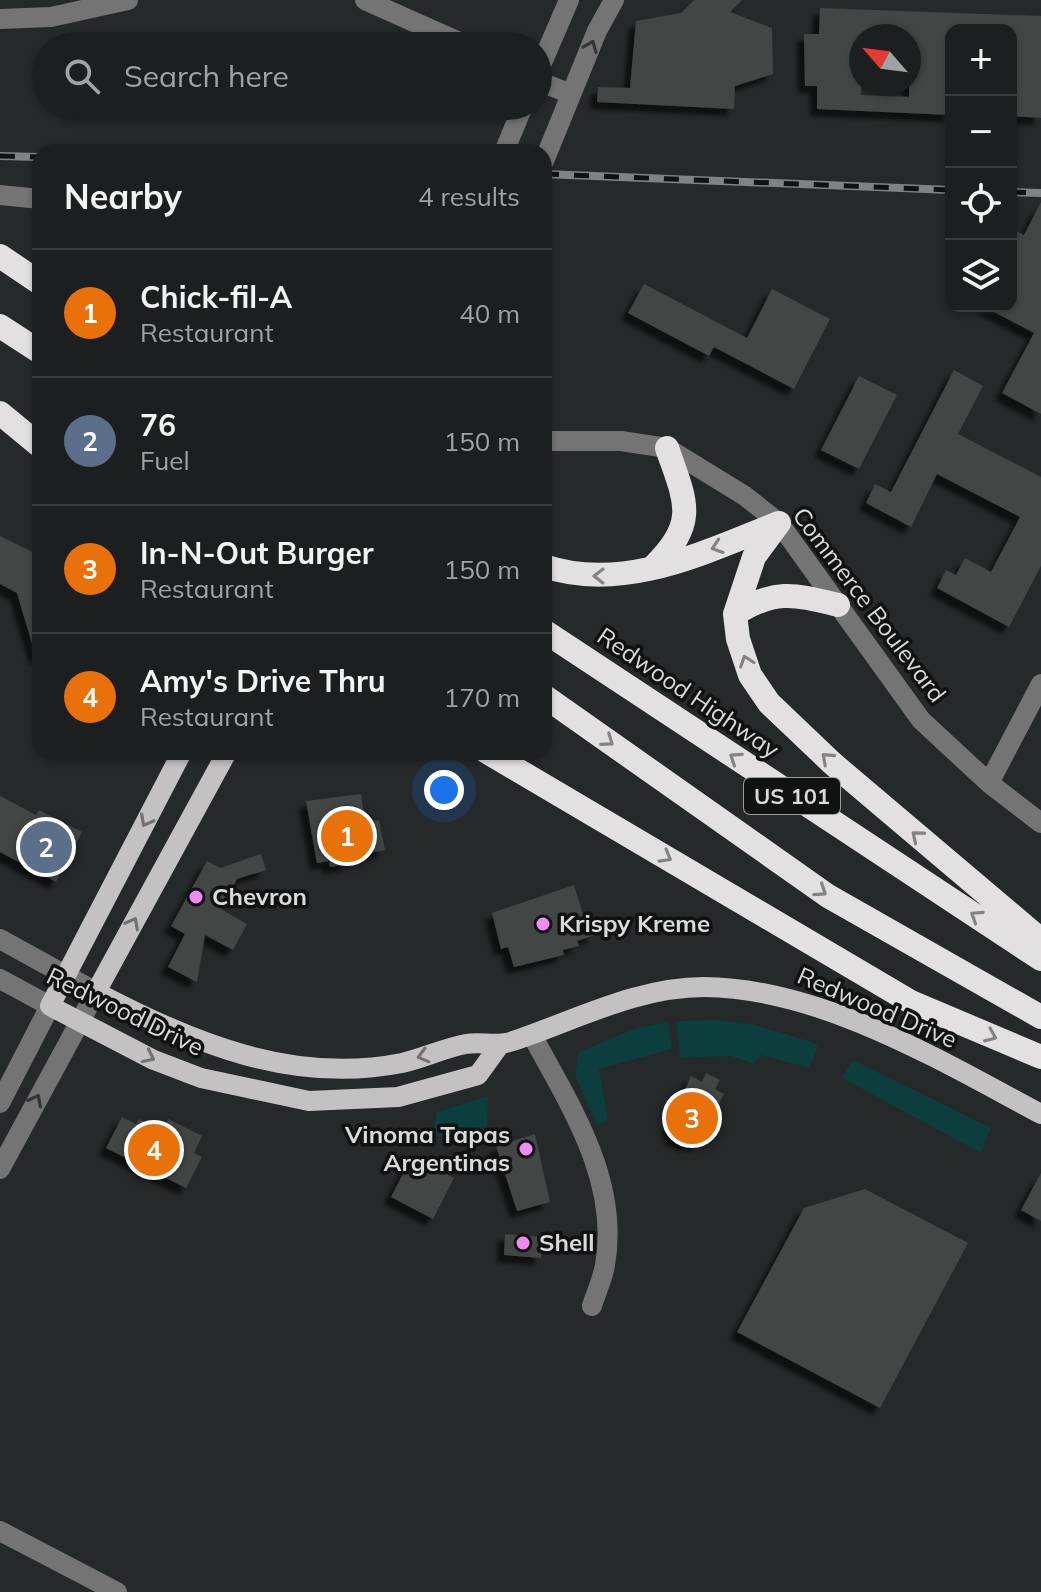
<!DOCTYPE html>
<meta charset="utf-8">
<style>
:root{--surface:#1c1f1f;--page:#292c2c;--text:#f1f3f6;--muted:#a0a2a4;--line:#3a3d3d;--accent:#8c9099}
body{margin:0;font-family:Mulish,sans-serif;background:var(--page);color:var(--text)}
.controls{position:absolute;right:24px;top:24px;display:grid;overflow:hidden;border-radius:16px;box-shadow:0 2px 6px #0004}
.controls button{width:72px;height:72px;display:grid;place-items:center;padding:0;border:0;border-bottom:2px solid var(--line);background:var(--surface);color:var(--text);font:40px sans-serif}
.compass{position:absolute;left:849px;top:24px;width:72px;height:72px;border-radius:50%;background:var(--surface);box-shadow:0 2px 6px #0004;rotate:298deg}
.you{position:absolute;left:444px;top:790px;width:28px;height:28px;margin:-20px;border:6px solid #fff;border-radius:50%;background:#1a73e8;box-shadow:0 0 0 12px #1a73e833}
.badge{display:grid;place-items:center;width:52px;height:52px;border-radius:50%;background:var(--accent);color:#fff;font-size:26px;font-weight:700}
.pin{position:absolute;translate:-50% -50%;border:4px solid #fff;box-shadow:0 2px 8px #0006}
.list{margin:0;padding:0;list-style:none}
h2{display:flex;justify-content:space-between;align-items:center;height:104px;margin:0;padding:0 32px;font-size:34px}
h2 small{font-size:26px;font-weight:400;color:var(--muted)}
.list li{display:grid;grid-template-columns:52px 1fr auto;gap:24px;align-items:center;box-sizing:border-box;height:128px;padding:0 32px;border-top:2px solid var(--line)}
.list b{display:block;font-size:30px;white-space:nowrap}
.list p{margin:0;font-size:26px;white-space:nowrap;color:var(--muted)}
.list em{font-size:26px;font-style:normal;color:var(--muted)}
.icon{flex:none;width:44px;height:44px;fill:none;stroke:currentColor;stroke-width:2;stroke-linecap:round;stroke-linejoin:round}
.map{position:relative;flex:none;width:1041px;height:1592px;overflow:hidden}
.search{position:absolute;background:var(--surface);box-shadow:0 2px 6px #0004;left:32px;top:32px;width:520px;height:88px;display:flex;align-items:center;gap:20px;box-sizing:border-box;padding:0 28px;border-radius:44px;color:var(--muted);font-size:30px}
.panel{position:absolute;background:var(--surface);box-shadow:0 2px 6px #0004;left:32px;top:144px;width:520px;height:616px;border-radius:24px}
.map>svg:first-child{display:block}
.green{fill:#0b3e3c}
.building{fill:#424645;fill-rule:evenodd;filter:url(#shadow)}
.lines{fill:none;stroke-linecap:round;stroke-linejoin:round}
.minor{stroke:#757475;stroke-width:20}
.major{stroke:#c4c1c3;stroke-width:20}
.highway{stroke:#e3e0e2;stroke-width:24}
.rail-casing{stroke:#808383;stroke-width:8}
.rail{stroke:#101111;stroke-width:5;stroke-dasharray:15;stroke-linecap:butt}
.oneway{stroke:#333434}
.oneway2{stroke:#848384}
.oneway3{stroke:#737273}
.poi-dot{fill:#f28af2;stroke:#101111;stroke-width:3}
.labels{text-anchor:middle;stroke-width:7;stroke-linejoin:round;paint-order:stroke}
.shield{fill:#101111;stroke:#9d9e9e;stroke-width:2}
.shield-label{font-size:22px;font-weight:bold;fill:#d9dbdb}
.street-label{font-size:24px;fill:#d9dbdb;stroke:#101111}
.poi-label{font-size:24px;font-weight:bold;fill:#d9dbdb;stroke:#101111;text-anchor:start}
</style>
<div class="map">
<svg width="1041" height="1592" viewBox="0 0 1041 1592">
<defs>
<filter id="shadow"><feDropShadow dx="-7" dy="7" stdDeviation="2" flood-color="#0009"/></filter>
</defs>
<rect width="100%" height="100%" fill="#252929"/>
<path class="green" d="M717,1020L753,1024L818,1044L810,1068L761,1055L754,1064L731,1056L680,1058L676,1021Z
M668,1022L672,1049L599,1069L608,1119L598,1126L575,1076L579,1052L634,1029Z
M853,1060L991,1128L981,1153L842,1078Z
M488,1096L487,1127L432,1138L437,1112Z"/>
<path class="building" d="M694,0H742L730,12L772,28L773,74L735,86L734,109L597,102L598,87L630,88L636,21L681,13Z
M820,8L1041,16V118L1011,116V30H951V115L817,109V86H805L804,34H819ZM861,36H909V97L861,95Z
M1041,202V414L1002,393L1034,333L983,306H1011V229L1024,235Z
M644,284L747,338L772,289L830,319L794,389L714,347L709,356L628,313Z
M954,370L983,386L958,434L1041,477V566L1009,627L937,588L946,570L956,575L965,558L991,572L1020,517L937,474L911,527L866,503L875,484L891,492Z
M859,376L897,395L859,469L821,450Z
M0,536L39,555L35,565L40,575V656L36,657L17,593L0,584Z
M361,794L365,822L379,820L385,850L348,857L349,864L330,867L329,861L317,863L306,801Z
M0,796L36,815L39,810L82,832L56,882L0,852Z
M261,854L266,870L237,879L221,909L247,924L233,950L205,935L197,982L168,967L185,934L171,926L207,861L220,868Z
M574,885L583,914L588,913L595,935L577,941L579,946L563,950L564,955L514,967L508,947L501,949L492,913Z
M706,1073L720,1080L715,1089L724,1094L697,1145L690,1141L688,1145L671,1136L673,1132L668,1129L691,1076L702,1082Z
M122,1117L136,1124L139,1119L162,1131L168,1119L202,1136L194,1153L202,1157L186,1188L106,1148Z
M535,1134L550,1202L517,1211L496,1146Z
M412,1156L454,1178L433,1219L391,1197Z
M1041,1173V1221L1021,1210Z
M865,1189L968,1243L880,1408L737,1332L804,1208Z
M505,1234L543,1237L541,1258L504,1255Z"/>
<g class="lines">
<path class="minor" d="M365,0L468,46
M0,19L51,17L128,0
M538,72L569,0
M538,81L571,94
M504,152L523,106
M544,161L597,31L614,0
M0,195L40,199
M544,441H621L667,448L745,496L779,523L921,720L989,783L1041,823
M989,783L1041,684
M0,939L96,992L0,1169
M0,979L50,1006L0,1103
M532,1035C570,1106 620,1180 605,1265C603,1278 596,1293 592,1306
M0,1531L117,1592"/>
<path class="major" d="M182,752L50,1006L154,1060L201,1078L309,1101L398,1097L478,1075L499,1046
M227,752L96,992C192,1042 291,1085 402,1063C424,1058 444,1048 466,1044C482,1041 497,1047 513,1041C576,1020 637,987 704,987C821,988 941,1061 1041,1114"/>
<path class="highway" d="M0,256L40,283
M0,326L40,352
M0,413L40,446
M779,523L754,557L735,614L738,639L750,675L769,703L832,763L1041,940
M655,565C699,522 685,500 667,448
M544,566C623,593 705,552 779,523
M735,614C775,589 793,594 838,605
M544,631L1041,959
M544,696L828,896L1041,1017
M487,752L911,1002L1041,1057"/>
<g class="rail-casing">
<path id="rail" d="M0,156L40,157
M544,174L951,190
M1011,192L1041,193"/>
</g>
<use href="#rail" class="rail"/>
</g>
<defs><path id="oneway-chevron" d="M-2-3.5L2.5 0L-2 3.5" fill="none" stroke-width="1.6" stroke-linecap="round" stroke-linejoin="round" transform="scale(2)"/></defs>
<g class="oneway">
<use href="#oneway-chevron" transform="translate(591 46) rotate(-68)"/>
<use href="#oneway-chevron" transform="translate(36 1100) rotate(-62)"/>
</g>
<g class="oneway2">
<use href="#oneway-chevron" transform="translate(717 547) rotate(162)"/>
<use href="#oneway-chevron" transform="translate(599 576) rotate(-179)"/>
<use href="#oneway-chevron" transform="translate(746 661) rotate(-109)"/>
<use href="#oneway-chevron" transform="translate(608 741) rotate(35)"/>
<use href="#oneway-chevron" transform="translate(735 758) rotate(-146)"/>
<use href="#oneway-chevron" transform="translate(827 758) rotate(-137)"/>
<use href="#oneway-chevron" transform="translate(917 836) rotate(-140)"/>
<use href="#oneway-chevron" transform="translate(666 857) rotate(30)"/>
<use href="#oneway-chevron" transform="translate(821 891) rotate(34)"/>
<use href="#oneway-chevron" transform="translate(976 916) rotate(-147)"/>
<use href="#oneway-chevron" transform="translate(991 1036) rotate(23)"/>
</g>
<g class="oneway3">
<use href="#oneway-chevron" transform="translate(146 821) rotate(118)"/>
<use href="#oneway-chevron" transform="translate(133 923) rotate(-62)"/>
<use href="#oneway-chevron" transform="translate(423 1056) rotate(164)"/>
<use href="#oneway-chevron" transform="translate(149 1057) rotate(26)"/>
</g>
<g class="poi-dot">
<circle cx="196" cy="897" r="8"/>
<circle cx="543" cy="924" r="8"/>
<circle cx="526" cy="1149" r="8"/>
<circle cx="523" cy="1243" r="8"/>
</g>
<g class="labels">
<rect class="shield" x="744" y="778" width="96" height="36" rx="6"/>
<g class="shield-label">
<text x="792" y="804">US 101</text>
</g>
<g class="street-label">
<text transform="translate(869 605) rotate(53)" y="8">Commerce Boulevard</text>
<text transform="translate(688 693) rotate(34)" y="8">Redwood Highway</text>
<text transform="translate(877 1008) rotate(23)" y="8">Redwood Drive</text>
<text transform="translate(125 1012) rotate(26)" y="8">Redwood Drive</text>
</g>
<g class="poi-label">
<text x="212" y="905">Chevron</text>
<text x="559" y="932">Krispy Kreme</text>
<text x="510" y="1143" text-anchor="end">Vinoma Tapas<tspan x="510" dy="28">Argentinas</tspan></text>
<text x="539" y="1251">Shell</text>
</g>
</g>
</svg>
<div class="controls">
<button>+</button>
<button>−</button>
<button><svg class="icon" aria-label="locate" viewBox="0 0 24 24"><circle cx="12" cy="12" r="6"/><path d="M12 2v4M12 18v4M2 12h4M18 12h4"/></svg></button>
<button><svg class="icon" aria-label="layers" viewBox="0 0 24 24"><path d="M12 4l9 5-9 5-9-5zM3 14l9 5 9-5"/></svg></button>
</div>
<svg class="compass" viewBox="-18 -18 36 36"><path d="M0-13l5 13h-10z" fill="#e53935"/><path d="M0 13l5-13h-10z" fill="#a0a2a4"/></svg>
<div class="you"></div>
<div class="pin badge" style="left:347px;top:836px;background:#e8710a">1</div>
<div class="pin badge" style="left:46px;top:847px;background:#5c6f8a">2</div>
<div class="pin badge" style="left:692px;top:1118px;background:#e8710a">3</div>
<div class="pin badge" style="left:154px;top:1150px;background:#e8710a">4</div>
<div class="search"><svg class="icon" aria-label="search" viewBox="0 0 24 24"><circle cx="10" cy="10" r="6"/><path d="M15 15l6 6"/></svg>Search here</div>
<section class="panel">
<h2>Nearby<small>4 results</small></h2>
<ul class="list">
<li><span class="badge" style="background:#e8710a">1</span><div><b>Chick-fil-A</b><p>Restaurant</p></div><em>40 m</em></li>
<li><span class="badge" style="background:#5c6f8a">2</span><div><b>76</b><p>Fuel</p></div><em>150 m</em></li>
<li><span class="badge" style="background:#e8710a">3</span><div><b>In-N-Out Burger</b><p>Restaurant</p></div><em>150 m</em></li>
<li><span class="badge" style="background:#e8710a">4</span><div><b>Amy's Drive Thru</b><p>Restaurant</p></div><em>170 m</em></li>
</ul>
</section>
</div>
